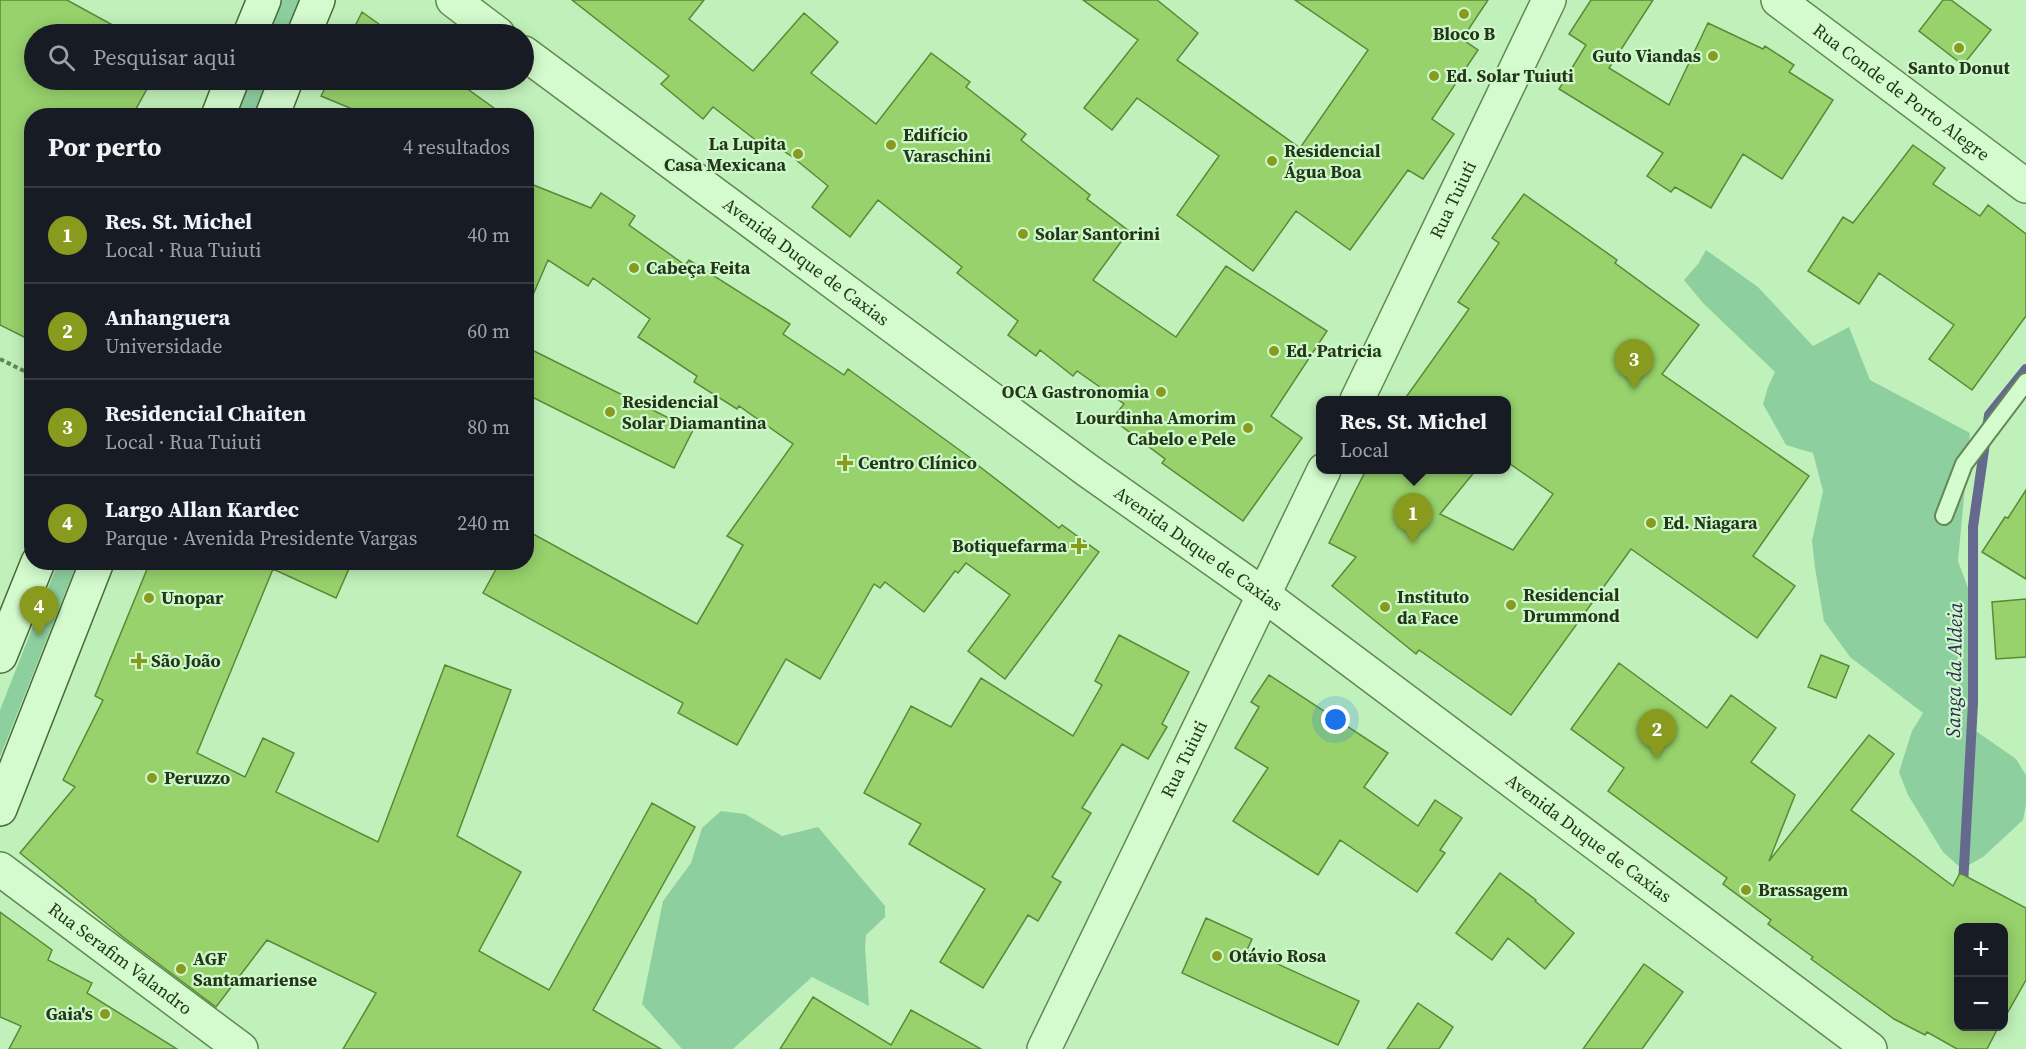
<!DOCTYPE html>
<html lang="pt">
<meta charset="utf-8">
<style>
:root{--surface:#171b24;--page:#20242c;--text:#f1f3f6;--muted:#9ea1a6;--line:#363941;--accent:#889b1f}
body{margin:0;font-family:"Source Serif 4",serif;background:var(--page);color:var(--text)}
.controls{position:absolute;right:18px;bottom:18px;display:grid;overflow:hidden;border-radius:12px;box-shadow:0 3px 15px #0003}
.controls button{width:54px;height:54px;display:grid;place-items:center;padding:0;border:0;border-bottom:2px solid var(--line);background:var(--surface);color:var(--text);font:30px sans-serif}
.you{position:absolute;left:1336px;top:720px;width:21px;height:21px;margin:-15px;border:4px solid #fff;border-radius:50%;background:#1a73e8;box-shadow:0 0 0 9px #1a73e833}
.badge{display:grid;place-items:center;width:39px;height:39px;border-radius:50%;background:var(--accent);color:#fff;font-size:20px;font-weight:700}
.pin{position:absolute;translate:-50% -50px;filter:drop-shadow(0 2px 3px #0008)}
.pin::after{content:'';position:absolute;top:32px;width:21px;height:18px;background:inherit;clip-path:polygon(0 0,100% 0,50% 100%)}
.popup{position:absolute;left:1316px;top:396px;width:195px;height:78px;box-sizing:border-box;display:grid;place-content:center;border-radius:12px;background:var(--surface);filter:drop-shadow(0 2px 4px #0005);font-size:20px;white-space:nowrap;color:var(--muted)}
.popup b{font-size:22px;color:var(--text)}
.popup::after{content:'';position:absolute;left:50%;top:100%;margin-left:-12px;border:12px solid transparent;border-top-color:var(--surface)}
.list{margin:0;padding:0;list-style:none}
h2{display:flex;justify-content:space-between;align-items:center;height:78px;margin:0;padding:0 24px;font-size:26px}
h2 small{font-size:20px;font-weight:400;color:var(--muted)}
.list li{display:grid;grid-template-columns:39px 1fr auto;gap:18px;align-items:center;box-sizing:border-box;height:96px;padding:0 24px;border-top:2px solid var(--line)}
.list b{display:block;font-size:22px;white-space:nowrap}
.list p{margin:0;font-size:20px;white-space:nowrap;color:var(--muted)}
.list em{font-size:20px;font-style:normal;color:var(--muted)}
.icon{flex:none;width:33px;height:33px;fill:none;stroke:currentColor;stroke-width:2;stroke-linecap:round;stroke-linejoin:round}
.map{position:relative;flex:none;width:2026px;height:1049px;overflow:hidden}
.search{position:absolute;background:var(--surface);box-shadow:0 3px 15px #0003;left:24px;top:24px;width:510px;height:66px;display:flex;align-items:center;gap:15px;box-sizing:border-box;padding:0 21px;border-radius:33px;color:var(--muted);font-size:22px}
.panel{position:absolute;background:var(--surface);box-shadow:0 3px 15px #0003;left:24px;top:108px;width:510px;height:462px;border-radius:24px}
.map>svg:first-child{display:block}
.green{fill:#8ecfa0}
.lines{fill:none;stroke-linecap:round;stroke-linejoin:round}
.stream{stroke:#66698e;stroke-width:10}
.building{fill:#97d26c;stroke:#5b8937;stroke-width:1.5}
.service-casing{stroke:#638853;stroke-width:20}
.minor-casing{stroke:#638853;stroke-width:36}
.tertiary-casing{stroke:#638853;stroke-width:36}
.secondary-casing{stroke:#486a37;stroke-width:36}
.path{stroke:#638853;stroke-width:4;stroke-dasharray:4.5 3;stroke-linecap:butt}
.service{stroke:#d3fbcd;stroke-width:16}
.minor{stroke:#d3fbcd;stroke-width:33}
.tertiary{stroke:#d3fbcd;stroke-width:33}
.secondary{stroke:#d3fbcd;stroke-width:33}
.poi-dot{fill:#889b1f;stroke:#cff8ca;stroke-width:2}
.labels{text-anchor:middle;stroke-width:4.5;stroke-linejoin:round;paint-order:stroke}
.poi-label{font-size:18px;font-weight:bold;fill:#233619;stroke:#cff8ca;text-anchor:start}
.street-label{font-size:18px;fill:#233619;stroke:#cff8ca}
.water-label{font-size:20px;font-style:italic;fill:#2c2757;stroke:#cff8ca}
</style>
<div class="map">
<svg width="2026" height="1049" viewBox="0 0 2026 1049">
<rect width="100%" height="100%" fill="#c1f1ba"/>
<path class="green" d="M281,0H301L288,34H267Z
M249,80H270L255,115L235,116Z
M1706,250L1758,287L1813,346L1849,327L1870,380L1970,433L1958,561L1971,596L1973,729L2016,759L2026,775V804L2023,820L1983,857L1962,869L1943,852L1908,795L1899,772L1912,731L1923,713L1850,657L1824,621L1815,568L1812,541L1823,491L1813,453L1786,445L1763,404L1768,387L1775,372L1703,303L1684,280L1698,264Z
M58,563H77L0,757V710Z
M721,811L745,814L782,836L818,827L885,906V917L866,935L865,946L869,1006L812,977L733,1049H682L642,1004L663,901L691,863L702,828Z"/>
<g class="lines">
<path class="stream" d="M1961,888L1963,885L1973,703V527L1989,415L2026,369"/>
</g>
<path class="building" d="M0,0H67L129,34H34V80H152L132,116H32V341L0,325Z
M572,0H704L689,19L753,71L804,13L838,42L811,73L876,124L931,53L970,82L966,87L1026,134L1021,140L1090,195L1087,199L1129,231L1093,280L1176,337L1226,266L1327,331L1271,416L1302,438L1243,521L1162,463L1165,459L1112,419L1124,404L1077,371L1073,376L1040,350L1036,356L1008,335L1018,321L957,273L962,267L878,200L850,237L812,207L828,186L790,155L766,140L762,145L713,107L703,119L661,84L669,76Z
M1083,0H1157L1198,33L1177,60L1300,148L1368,50L1295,0H1488L1462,39L1478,50L1432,119L1454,134L1423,179L1408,170L1350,250L1296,211L1253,271L1177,215L1219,156L1137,98L1112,130L1084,108L1138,40Z
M1591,0H1653L1609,68L1669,105L1708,23L1763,49L1765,46L1794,65L1789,72L1833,100L1782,179L1743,154L1711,208L1675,187L1671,192L1647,176L1663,153L1559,89L1586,45L1569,34Z
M1943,0H1951L1991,30L1963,65L1919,31Z
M362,12L393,34H351Z
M329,80H455L505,116H369L321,96Z
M1913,145L1945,168L1933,184L1980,216L1988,205L2026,234V316L1972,390L1929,359L1954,325L1879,273L1859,304L1808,271L1843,217L1853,223Z
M526,182L591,208L601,193L635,216L629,225L685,265L689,260L790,324L783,334L844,375L848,369L976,462L975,463L1059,528L1062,525L1099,552L1005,679L968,651L1010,595L966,563L958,573L955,571L924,612L885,582L880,588L874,584L820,679L786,659L737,745L678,713L683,703L483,593L500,562H526V530L697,624L743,545L727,536L793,444L739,406L737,409L694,382L697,376L638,337L650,319L593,278L588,286L548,260L526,311Z
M1524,194L1617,260L1615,263L1699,325L1662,374L1809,476L1753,556L1795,586L1757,638L1631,549L1511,715L1419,650L1416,654L1332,586L1356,557L1329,543L1366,470H1476L1440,514L1513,550L1553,494L1506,461V400H1404L1469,309L1458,302L1499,243L1492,238Z
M526,347L693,430L674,468L526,394Z
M2026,490V579L1982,552L2005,517L2008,518Z
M150,562H352L336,598L273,569L197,753L245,777L263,738L294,753L276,792L378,842L445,665L511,690L457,836L521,872L479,951L549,990L652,803L695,827L593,1010L661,1049H343L376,993L267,940L216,1007L123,937L20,853L75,787L63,780L103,700L95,696Z
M2026,599V657L1996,659L1992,602Z
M1119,635L1189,672L1162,724L1167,727L1148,759L1122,744L1082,808L1091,813L1052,877L1061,882L1038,921L1028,915L983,988L940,962L985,889L909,844L921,824L864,793L911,706L951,727L981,678L1073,736L1102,685L1095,681Z
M1821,655L1849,666L1836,698L1808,687Z
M1619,663L1707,728L1731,695L1776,728L1751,762L1795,795L1769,861L1869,735L1894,754L1851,810L1953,886L1960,873L2026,908V980L2004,1019V927H1959V1026H1999L1987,1049H1957L1927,1032L1925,1035L1894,1019L1811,959L1813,957L1768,924L1771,920L1723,884L1727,878L1608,791L1624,768L1571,729Z
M1269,675L1388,753L1364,787L1418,826L1435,800L1462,818L1440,850L1445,853L1417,892L1340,840L1318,875L1233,821L1268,768L1235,748L1259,707L1251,702Z
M1500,873L1536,900L1535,901L1574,933L1545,969L1508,938L1492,960L1456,933Z
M0,912L52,950L48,960L92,983L87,993L177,1049H9L21,1026L0,1017Z
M1206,918L1252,939L1247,950L1359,1001L1338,1045L1182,973Z
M1644,964L1683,992L1642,1049H1583Z
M813,997L891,1045L911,1010L981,1049H780Z
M1418,1003L1453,1027L1439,1049H1387Z"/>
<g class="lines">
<g class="service-casing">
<path id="service" d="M1944,516L1964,464L2026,382"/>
</g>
<g class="minor-casing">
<g id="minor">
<path id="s1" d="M1778,0L2026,186"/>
<path id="s2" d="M1357,400L1549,0"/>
<path id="s3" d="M1044,1049L1324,470"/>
</g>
</g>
<g class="tertiary-casing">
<g id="tertiary">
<path d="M453,0L498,34"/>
<path id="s4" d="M524,53L1087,470L1264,595L1870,1049"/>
<path id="s5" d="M0,869L241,1049"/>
</g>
</g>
<g class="secondary-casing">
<path id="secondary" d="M250,34L264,0
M304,34L318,0
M218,116L232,80
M272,116L286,80
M0,656L38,562
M0,809L97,562"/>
</g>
<path class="path" d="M0,359L32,375"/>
<use href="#service" class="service"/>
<use href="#minor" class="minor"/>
<use href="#tertiary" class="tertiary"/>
<use href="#secondary" class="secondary"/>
</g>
<g class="poi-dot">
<circle cx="1464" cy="14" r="6"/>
<circle cx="1959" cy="48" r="6"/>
<circle cx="1713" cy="56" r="6"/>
<circle cx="1434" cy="76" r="6"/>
<circle cx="891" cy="145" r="6"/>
<circle cx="798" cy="154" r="6"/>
<circle cx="1272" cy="161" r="6"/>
<circle cx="1023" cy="234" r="6"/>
<circle cx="634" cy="268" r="6"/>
<circle cx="1274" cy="351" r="6"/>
<circle cx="1161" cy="392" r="6"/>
<circle cx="610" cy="412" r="6"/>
<circle cx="1248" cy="428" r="6"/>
<path d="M842 454h6v6h6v6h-6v6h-6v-6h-6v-6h6z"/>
<circle cx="1651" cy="523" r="6"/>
<path d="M1076 537h6v6h6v6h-6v6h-6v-6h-6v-6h6z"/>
<circle cx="149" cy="598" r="6"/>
<circle cx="1511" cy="605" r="6"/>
<circle cx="1385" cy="607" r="6"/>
<path d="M136 652h6v6h6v6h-6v6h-6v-6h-6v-6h6z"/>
<circle cx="152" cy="778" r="6"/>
<circle cx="1746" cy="890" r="6"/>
<circle cx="1217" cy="956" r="6"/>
<circle cx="181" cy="969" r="6"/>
<circle cx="105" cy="1014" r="6"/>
</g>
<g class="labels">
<g class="poi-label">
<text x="1464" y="40" text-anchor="middle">Bloco B</text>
<text x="1701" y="62" text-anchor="end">Guto Viandas</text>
<text x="1959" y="74" text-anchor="middle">Santo Donut</text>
<text x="1446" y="82">Ed. Solar Tuiuti</text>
<text x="903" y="141">Edifício<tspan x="903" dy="21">Varaschini</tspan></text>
<text x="786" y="150" text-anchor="end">La Lupita<tspan x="786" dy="21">Casa Mexicana</tspan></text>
<text x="1284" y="157">Residencial<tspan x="1284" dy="21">Água Boa</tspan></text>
<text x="1035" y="240">Solar Santorini</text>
<text x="646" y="274">Cabeça Feita</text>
<text x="1286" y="357">Ed. Patricia</text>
<text x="1149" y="398" text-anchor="end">OCA Gastronomia</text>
<text x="622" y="408">Residencial<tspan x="622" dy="21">Solar Diamantina</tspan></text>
<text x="1236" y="424" text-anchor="end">Lourdinha Amorim<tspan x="1236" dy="21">Cabelo e Pele</tspan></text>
<text x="858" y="469">Centro Clínico</text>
<text x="1663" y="529">Ed. Niagara</text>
<text x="1067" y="552" text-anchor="end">Botiquefarma</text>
<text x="1523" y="601">Residencial<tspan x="1523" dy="21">Drummond</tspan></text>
<text x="1397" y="603">Instituto<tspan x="1397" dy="21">da Face</tspan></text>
<text x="161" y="604">Unopar</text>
<text x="151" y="667">São João</text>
<text x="164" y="784">Peruzzo</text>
<text x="1758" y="896">Brassagem</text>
<text x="1229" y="962">Otávio Rosa</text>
<text x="193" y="965">AGF<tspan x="193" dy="21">Santamariense</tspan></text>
<text x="93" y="1020" text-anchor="end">Gaia's</text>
</g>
<g class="street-label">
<text dy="6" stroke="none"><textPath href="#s1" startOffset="154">Rua Conde de Porto Alegre</textPath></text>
<text dy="6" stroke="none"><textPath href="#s2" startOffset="222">Rua Tuiuti</textPath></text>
<text dy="6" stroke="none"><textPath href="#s4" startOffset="351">Avenida Duque de Caxias</textPath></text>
<text dy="6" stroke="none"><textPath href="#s4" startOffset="837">Avenida Duque de Caxias</textPath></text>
<text dy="6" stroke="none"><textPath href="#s3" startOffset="322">Rua Tuiuti</textPath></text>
<text dy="6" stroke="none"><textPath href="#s4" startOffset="1323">Avenida Duque de Caxias</textPath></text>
<text dy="6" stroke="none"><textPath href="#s5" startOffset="150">Rua Serafim Valandro</textPath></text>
</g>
<g class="water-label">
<text transform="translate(1954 670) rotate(-89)" y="7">Sanga da Aldeia</text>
</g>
</g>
</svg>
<div class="controls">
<button>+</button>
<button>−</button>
</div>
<div class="you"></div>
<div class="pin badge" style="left:1413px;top:543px">1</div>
<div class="popup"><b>Res. St. Michel</b>Local</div>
<div class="pin badge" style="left:1657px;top:759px">2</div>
<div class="pin badge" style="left:1634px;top:389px">3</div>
<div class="pin badge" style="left:39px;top:636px">4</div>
<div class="search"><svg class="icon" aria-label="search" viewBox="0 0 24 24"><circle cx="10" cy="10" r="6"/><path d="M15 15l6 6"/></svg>Pesquisar aqui</div>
<section class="panel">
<h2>Por perto<small>4 resultados</small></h2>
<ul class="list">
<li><span class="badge">1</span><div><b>Res. St. Michel</b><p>Local · Rua Tuiuti</p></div><em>40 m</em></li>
<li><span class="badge">2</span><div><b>Anhanguera</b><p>Universidade</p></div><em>60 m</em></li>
<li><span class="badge">3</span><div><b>Residencial Chaiten</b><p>Local · Rua Tuiuti</p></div><em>80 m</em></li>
<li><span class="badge">4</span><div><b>Largo Allan Kardec</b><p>Parque · Avenida Presidente Vargas</p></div><em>240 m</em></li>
</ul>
</section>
</div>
